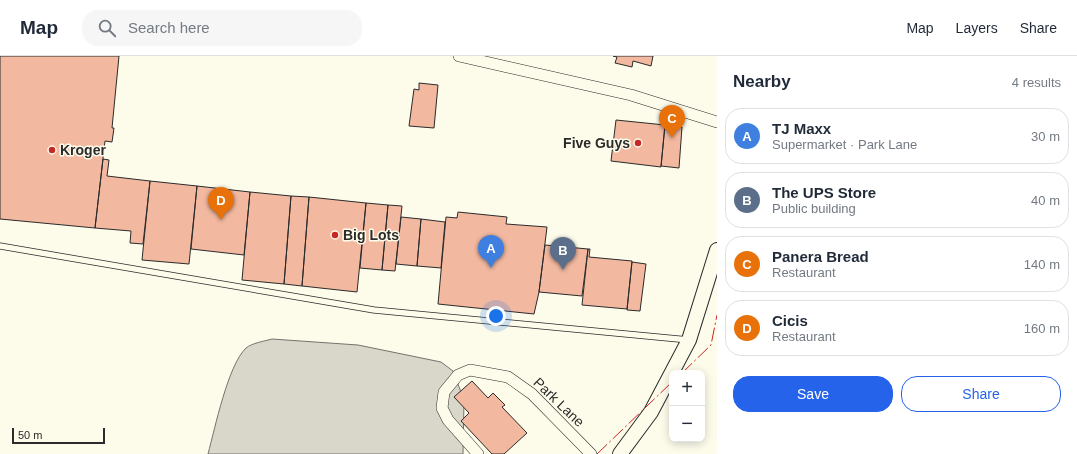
<!DOCTYPE html>
<meta charset="utf-8">
<style>
:root{--surface:#fff;--page:#f6f6f7;--text:#1f2937;--muted:#747a83;--line:#e0e1e3;--accent:#2563eb}
body{margin:0;font-family:Arial,sans-serif;background:var(--page);color:var(--text)}
.controls{position:absolute;right:12px;bottom:12px;display:grid;overflow:hidden;border-radius:8px;box-shadow:0 2px 10px #0003}
.controls button{width:36px;height:36px;display:grid;place-items:center;padding:0;border:0;border-bottom:1px solid var(--line);background:var(--surface);color:var(--text);font:20px sans-serif}
.scale{position:absolute;left:12px;bottom:10px;width:93px;box-sizing:border-box;padding-left:4px;border:2px solid #2b2b2b;border-top:0;font-size:11px;line-height:14px;white-space:nowrap;color:#2b2b2b;-webkit-text-stroke:3px #fdfbea;paint-order:stroke}
.you{position:absolute;left:496px;top:260px;width:14px;height:14px;margin:-10px;border:3px solid #fff;border-radius:50%;background:#1a73e8;box-shadow:0 0 0 6px #1a73e833}
.badge{display:grid;place-items:center;width:26px;height:26px;border-radius:50%;background:var(--accent);color:#fff;font-size:13px;font-weight:700}
.pin{position:absolute;translate:-50% -33px;filter:drop-shadow(0 1px 2px #0008)}
.pin::after{content:'';position:absolute;top:21px;width:14px;height:12px;background:inherit;clip-path:polygon(0 0,100% 0,50% 100%)}
.list{margin:0;padding:0;list-style:none}
h2{display:flex;justify-content:space-between;align-items:center;height:52px;margin:0;padding:0 16px;font-size:17px}
h2 small{font-size:13px;font-weight:400;color:var(--muted)}
.list li{display:grid;grid-template-columns:26px 1fr auto;gap:12px;align-items:center;box-sizing:border-box;height:56px;margin:0 8px 8px;padding:0 8px;border:1px solid var(--line);border-radius:16px}
.list b{display:block;font-size:15px;white-space:nowrap}
.list p{margin:0;font-size:13px;white-space:nowrap;color:var(--muted)}
.list em{font-size:13px;font-style:normal;color:var(--muted)}
.actions{display:flex;gap:8px;padding:12px 16px}
.actions a{flex:1;padding:9px 0;border:1px solid var(--accent);border-radius:16px;text-align:center;font-size:14px;color:var(--accent)}
.actions .main{background:var(--accent);color:#fff}
.icon{flex:none;width:22px;height:22px;fill:none;stroke:currentColor;stroke-width:2;stroke-linecap:round;stroke-linejoin:round}
.map{position:relative;flex:none;width:717px;height:398px;overflow:hidden}
header{display:flex;align-items:center;gap:24px;box-sizing:border-box;height:56px;padding:0 20px;background:var(--surface);border-bottom:1px solid var(--line)}
header strong{font-size:19px}
nav{display:flex;gap:22px;margin-inline-start:auto;font-size:14px}
.search{width:280px;height:36px;background:var(--page);display:flex;align-items:center;gap:10px;box-sizing:border-box;padding:0 14px;border-radius:16px;color:var(--muted);font-size:15px}
main{display:flex}
aside{flex:1;background:var(--surface)}
.map>svg:first-child{display:block}
.water{fill:#d8d7c9;stroke:#74746e}
.building{fill:#f2b8a0;stroke:#2b2b2b}
.lines{fill:none;stroke-linecap:round;stroke-linejoin:round}
.service-casing{stroke:#2b2b2b;stroke-width:7}
.minor-casing{stroke:#2b2b2b;stroke-width:12}
.tertiary-casing{stroke:#2b2b2b;stroke-width:16}
.service{stroke:#fdfbea;stroke-width:5.5}
.minor{stroke:#fdfbea;stroke-width:11}
.tertiary{stroke:#fdfbea;stroke-width:14}
.power{stroke:#c62828;stroke-width:1;stroke-dasharray:14 3 2 3;stroke-linecap:butt}
.poi-dot{fill:#c62828;stroke:#fdfbea;stroke-width:1.5}
.labels{text-anchor:middle;stroke-width:3;stroke-linejoin:round;paint-order:stroke}
.poi-label{font-size:14px;font-weight:bold;fill:#2b2b2b;stroke:#fdfbea;text-anchor:start}
.street-label{font-size:14px;fill:#2b2b2b;stroke:#fdfbea}
</style>
<header>
<strong>Map</strong>
<div class="search"><svg class="icon" aria-label="search" viewBox="0 0 24 24"><circle cx="10" cy="10" r="6"/><path d="M15 15l6 6"/></svg>Search here</div>
<nav><a>Map</a><a>Layers</a><a>Share</a></nav>
</header>
<main>
<div class="map">
<svg width="717" height="398" viewBox="0 0 717 398">
<rect width="100%" height="100%" fill="#fdfbea"/>
<path class="water" d="M272,283L358,289L441,306L453,315L464,344L463,398H208C215,372 228,309 246,292C252,287 265,285 272,283Z"/>
<path class="building" d="M0,0H119L112,72H114L112,86L105,85L95,172L0,163Z
M613,0H653L651,10L633,5L632,11L615,7L617,1Z
M419,27L438,29L434,72L409,70L414,33L419,34Z
M616,64L665,69L661,111L611,105Z
M665,69L682,71L679,112L661,110Z
M103,103L109,104L107,120L150,125L143,188L130,187L131,175L95,172Z
M150,125L197,130L189,208L142,204Z
M197,130L250,136L244,199L191,193Z
M250,136L291,140L284,228L242,224Z
M291,140L309,141L302,230L284,228Z
M309,141L366,147L357,236L302,230Z
M366,147L388,149L382,214L360,212Z
M388,149L402,150L395,215L382,214Z
M458,156L507,161L506,168L547,171L539,236L534,258L438,248L446,161L457,162Z
M401,161L421,163L417,210L396,208Z
M421,163L445,166L441,212L417,210Z
M545,189L588,193L582,240L539,236Z
M588,193H590L589,201L632,205L627,253L582,249Z
M632,206L646,208L640,255L627,254Z
M472,325L488,342L493,337L505,349L502,351L527,377L504,398H492L461,365L469,357L454,341Z"/>
<g class="lines">
<g class="service-casing">
<path id="service" d="M0,190L374,254L689,284"/>
</g>
<g class="minor-casing">
<path id="minor" d="M459,0L631,39L717,66
M478,398L448,364L442,352L444,336L458,319L470,314L508,321L532,338L591,398"/>
</g>
<g class="tertiary-casing">
<path id="tertiary" d="M620,398L651,356L689,284L717,194"/>
</g>
<use href="#service" class="service"/>
<use href="#minor" class="minor"/>
<use href="#tertiary" class="tertiary"/>
<path class="power" d="M682,317L711,289L717,259
M597,398L672,326"/>
</g>
<g class="poi-dot">
<circle cx="638" cy="87" r="4"/>
<circle cx="52" cy="94" r="4"/>
<circle cx="335" cy="179" r="4"/>
</g>
<g class="labels">
<g class="poi-label">
<text x="630" y="92" text-anchor="end">Five Guys</text>
<text x="60" y="99">Kroger</text>
<text x="343" y="184">Big Lots</text>
</g>
<g class="street-label">
<text transform="translate(559 346) rotate(44)" y="5">Park Lane</text>
</g>
</g>
</svg>
<div class="controls">
<button>+</button>
<button>−</button>
</div>
<div class="scale">50 m</div>
<div class="you"></div>
<div class="pin badge" style="left:491px;top:212px;background:#3f7fe0">A</div>
<div class="pin badge" style="left:563px;top:214px;background:#5c6f8a">B</div>
<div class="pin badge" style="left:672px;top:82px;background:#e8710a">C</div>
<div class="pin badge" style="left:221px;top:164px;background:#e8710a">D</div>
</div>
<aside>
<h2>Nearby<small>4 results</small></h2>
<ul class="list">
<li><span class="badge" style="background:#3f7fe0">A</span><div><b>TJ Maxx</b><p>Supermarket · Park Lane</p></div><em>30 m</em></li>
<li><span class="badge" style="background:#5c6f8a">B</span><div><b>The UPS Store</b><p>Public building</p></div><em>40 m</em></li>
<li><span class="badge" style="background:#e8710a">C</span><div><b>Panera Bread</b><p>Restaurant</p></div><em>140 m</em></li>
<li><span class="badge" style="background:#e8710a">D</span><div><b>Cicis</b><p>Restaurant</p></div><em>160 m</em></li>
</ul>
<div class="actions"><a class="main">Save</a><a>Share</a></div>
</aside>
</main>
